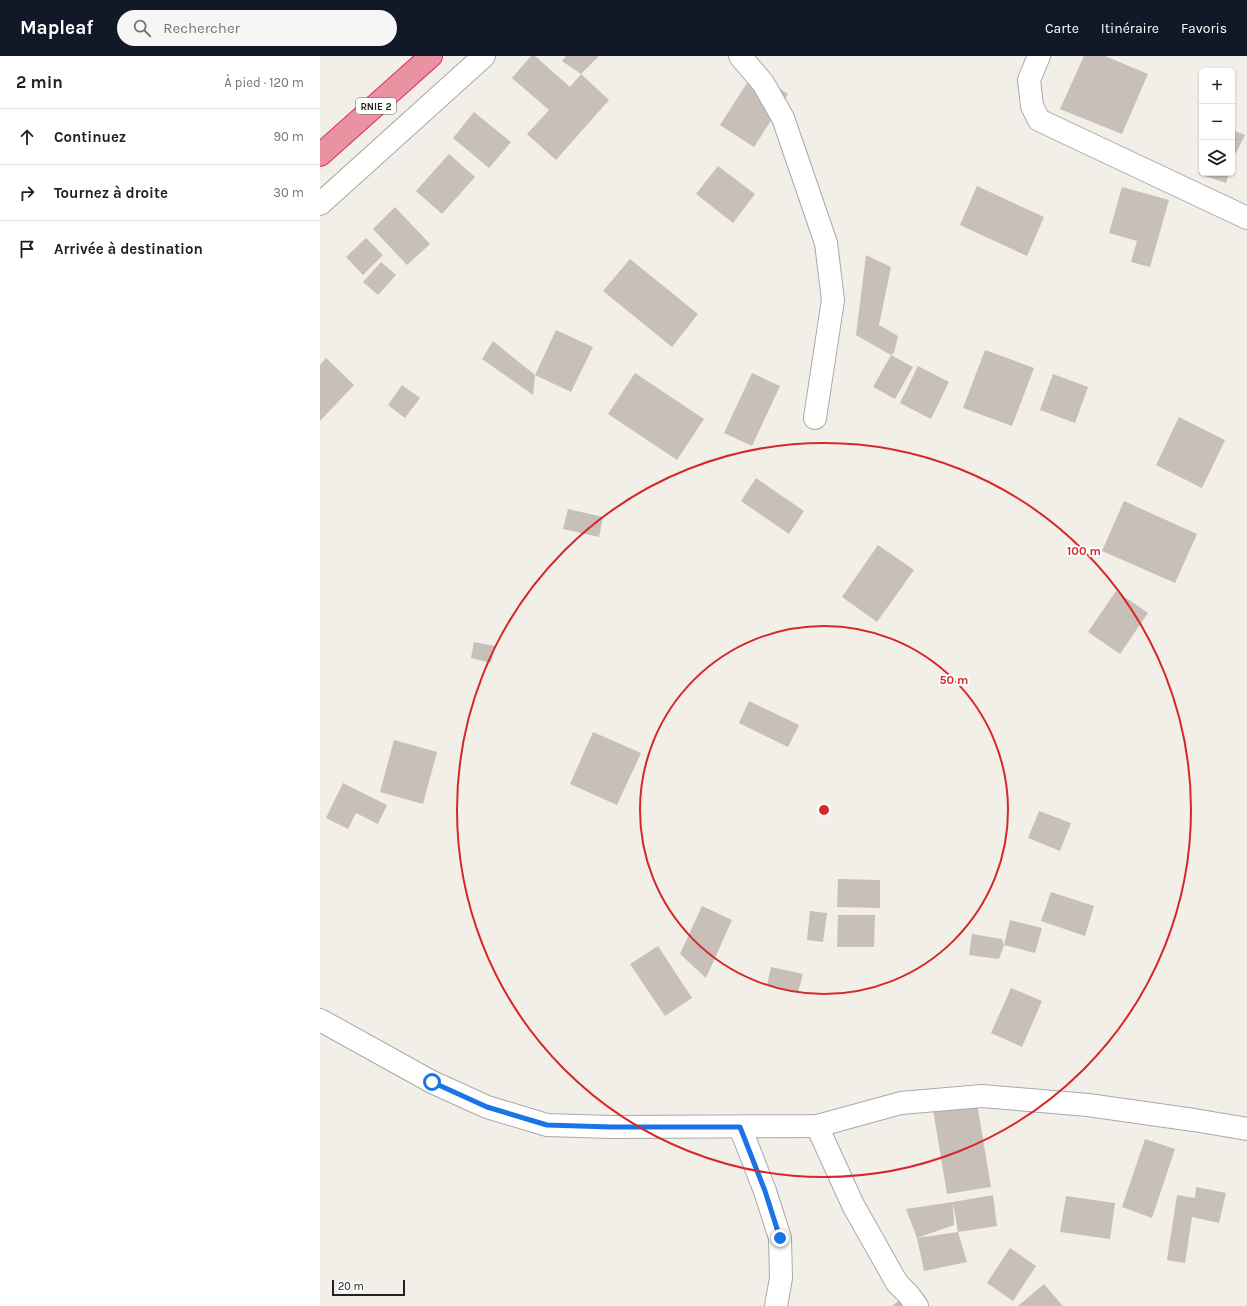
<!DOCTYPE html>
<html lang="fr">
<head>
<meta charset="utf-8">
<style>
	body { margin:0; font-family:Karla,sans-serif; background:#f6f6f6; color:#202124 }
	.controls { position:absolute; right:12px; top:12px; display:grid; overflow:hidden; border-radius:6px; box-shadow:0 1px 3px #0004 }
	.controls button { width:36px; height:36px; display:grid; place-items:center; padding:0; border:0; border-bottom:1px solid #e0e0e0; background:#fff; color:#202124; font:20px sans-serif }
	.scale { position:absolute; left:12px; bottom:10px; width:73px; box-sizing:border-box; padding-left:4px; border:2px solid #222; border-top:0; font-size:11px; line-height:14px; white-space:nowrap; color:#222; -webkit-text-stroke:3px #fff; paint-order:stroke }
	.stop { position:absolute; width:12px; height:12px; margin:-9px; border:3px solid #1a73e8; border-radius:50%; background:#fff }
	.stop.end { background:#1a73e8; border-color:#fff; box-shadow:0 1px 4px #0008 }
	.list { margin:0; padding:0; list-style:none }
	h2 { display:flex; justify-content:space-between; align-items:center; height:52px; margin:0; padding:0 16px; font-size:17px }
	h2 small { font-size:13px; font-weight:400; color:#757577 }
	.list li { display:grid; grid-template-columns:26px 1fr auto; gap:12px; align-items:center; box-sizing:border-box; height:56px; padding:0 16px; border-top:1px solid #e0e0e0 }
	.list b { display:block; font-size:15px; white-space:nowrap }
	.list em { font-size:13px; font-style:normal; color:#757577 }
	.icon { flex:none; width:22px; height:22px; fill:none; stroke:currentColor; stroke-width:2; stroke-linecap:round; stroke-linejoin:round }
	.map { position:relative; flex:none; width:927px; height:1250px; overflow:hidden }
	header { display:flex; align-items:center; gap:24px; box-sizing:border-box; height:56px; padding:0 20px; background:#111827; color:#fff }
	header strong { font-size:19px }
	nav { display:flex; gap:22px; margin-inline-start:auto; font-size:14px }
	.search { width:280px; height:36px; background:#f6f6f6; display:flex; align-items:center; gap:10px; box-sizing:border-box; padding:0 14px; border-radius:22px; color:#757577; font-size:15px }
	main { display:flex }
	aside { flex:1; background:#fff }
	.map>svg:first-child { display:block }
	.building { fill:#c7bfb8 }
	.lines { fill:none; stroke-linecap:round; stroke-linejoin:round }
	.minor-casing { stroke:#a9a9a9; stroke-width:24 }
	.highway-casing { stroke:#dc2a67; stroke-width:24 }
	.minor { stroke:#fff; stroke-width:22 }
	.highway { stroke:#e892a2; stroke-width:22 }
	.route { stroke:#1a73e8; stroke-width:5 }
	.ring { fill:none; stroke:#d62828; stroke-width:2 }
	.labels { text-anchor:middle; stroke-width:4; stroke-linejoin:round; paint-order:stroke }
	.shield { fill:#fff; stroke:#646464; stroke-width:1 }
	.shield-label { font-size:10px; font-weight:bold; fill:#222 }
	.centre { fill:#d62828; stroke:#fff; stroke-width:2 }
	.ring-label { font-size:12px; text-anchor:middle; font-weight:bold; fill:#d62828; stroke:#fff; stroke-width:4; stroke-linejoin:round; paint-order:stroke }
</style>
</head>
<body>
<header>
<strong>Mapleaf</strong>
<div class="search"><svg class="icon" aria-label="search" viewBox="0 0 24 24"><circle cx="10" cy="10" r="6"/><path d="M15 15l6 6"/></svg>Rechercher</div>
<nav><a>Carte</a><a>Itinéraire</a><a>Favoris</a></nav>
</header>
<main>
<aside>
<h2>2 min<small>À pied · 120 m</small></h2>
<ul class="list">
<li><svg class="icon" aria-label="ahead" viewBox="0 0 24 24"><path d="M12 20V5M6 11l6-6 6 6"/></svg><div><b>Continuez</b></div><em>90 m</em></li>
<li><svg class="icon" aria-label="right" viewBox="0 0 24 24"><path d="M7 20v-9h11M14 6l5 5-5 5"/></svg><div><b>Tournez à droite</b></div><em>30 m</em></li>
<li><svg class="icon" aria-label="arrive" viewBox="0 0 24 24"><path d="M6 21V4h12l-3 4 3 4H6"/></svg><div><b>Arrivée à destination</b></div></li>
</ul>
</aside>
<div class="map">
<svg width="927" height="1250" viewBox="0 0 927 1250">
	<rect width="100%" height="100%" fill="#f2efe9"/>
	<g class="building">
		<path d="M 211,0 L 215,0 L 250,31 L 261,18 L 289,44 L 236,104 L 207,78 L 229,54 L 192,22 Z"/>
		<path d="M 246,0 L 279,0 L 261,18 L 242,5 Z"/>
		<path d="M 764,0 L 785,0 L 828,18 L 802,78 L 740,53 Z"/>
		<path d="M 434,16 L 468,38 L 434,91 L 400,69 Z"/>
		<path d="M 154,56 L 191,86 L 169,112 L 133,82 Z"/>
		<path d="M 912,74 L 925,79 L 916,97 L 912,96 Z"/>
		<path d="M 129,98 L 155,121 L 122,158 L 96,135 Z"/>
		<path d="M 398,110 L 435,138 L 413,167 L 376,138 Z"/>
		<path d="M 882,110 L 882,117 L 909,117 L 906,127 L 879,118 Z"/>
		<path d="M 657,130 L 724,161 L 707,200 L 640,169 Z"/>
		<path d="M 802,131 L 849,144 L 830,211 L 811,206 L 817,185 L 789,177 Z"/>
		<path d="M 75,151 L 110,188 L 87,209 L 53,173 Z"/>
		<path d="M 46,182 L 63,199 L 43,219 L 26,201 Z"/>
		<path d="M 546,199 L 571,211 L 559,269 L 578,280 L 574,297 L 571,299 L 536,279 Z"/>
		<path d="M 310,203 L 378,258 L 352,291 L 283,235 Z"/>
		<path d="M 61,206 L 76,219 L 58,239 L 43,226 Z"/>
		<path d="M 236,274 L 273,291 L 251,336 L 215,319 Z"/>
		<path d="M 173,285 L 215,319 L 213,339 L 162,303 Z"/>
		<path d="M 665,294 L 714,312 L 692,370 L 643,352 Z"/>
		<path d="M 571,299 L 593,311 L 575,343 L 553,331 Z"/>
		<path d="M 6,302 L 34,329 L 0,365 L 0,309 Z"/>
		<path d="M 598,310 L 629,326 L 611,363 L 580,347 Z"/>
		<path d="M 315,317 L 384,363 L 357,404 L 288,358 Z"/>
		<path d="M 432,317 L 460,330 L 432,390 L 404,377 Z"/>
		<path d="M 733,318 L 768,331 L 755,367 L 720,354 Z"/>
		<path d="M 82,329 L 100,342 L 85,362 L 68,349 Z"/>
		<path d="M 859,361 L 905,384 L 882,432 L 836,409 Z"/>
		<path d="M 436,422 L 484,455 L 469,478 L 421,445 Z"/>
		<path d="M 804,445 L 877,478 L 855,527 L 782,495 Z"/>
		<path d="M 248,453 L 283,461 L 279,481 L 243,473 Z"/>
		<path d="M 558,489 L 594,514 L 557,566 L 522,541 Z"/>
		<path d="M 796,535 L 828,557 L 800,598 L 768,576 Z"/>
		<path d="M 154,586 L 175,590 L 171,607 L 151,602 Z"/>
		<path d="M 429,645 L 479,669 L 468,691 L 419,667 Z"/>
		<path d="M 273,676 L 321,697 L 297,749 L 250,728 Z"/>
		<path d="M 74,684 L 117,696 L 103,748 L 60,736 Z"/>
		<path d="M 23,727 L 67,749 L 58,768 L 36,757 L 28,773 L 6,762 Z"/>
		<path d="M 719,755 L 751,767 L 740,795 L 708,782 Z"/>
		<path d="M 518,823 L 560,824 L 560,852 L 517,851 Z"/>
		<path d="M 731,836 L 774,850 L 765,880 L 721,865 Z"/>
		<path d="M 382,850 L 412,864 L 386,922 L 360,898 Z"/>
		<path d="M 490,855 L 507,857 L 503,886 L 487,884 Z"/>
		<path d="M 518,859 L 555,859 L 554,891 L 517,891 Z"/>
		<path d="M 690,864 L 722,872 L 715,897 L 684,889 Z"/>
		<path d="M 652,878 L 682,883 L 684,889 L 679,903 L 649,899 Z"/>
		<path d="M 338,890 L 372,942 L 345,960 L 310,908 Z"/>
		<path d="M 451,911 L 483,918 L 478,936 L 447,929 Z"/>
		<path d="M 691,932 L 722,945 L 702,991 L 671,977 Z"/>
		<path d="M 657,1047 L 671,1131 L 627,1138 L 613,1054 Z"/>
		<path d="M 825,1083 L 855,1093 L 832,1162 L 802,1151 Z"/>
		<path d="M 876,1131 L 906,1137 L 899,1167 L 872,1161 L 865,1207 L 847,1204 L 857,1139 L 875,1142 Z"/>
		<path d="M 673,1139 L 677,1170 L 638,1176 L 633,1146 Z"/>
		<path d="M 746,1140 L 795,1147 L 790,1183 L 740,1176 Z"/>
		<path d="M 633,1146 L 634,1169 L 597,1182 L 586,1153 Z"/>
		<path d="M 638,1176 L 647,1206 L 604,1215 L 597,1182 Z"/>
		<path d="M 690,1192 L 716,1210 L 693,1245 L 667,1227 Z"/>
		<path d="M 724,1228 L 743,1250 L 698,1250 Z"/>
		<path d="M 588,1238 L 597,1250 L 572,1250 Z"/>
	</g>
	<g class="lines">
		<defs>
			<g id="minor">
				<path d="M 420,0 L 443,27 L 463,62 L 506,187 L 513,244 L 495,362"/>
				<path d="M 719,0 L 709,24 L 712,50 L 719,64 L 927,162"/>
				<path d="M 0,148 L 164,0"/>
				<path d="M 0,964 L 112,1026 L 167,1051 L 227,1069 L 291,1071 L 497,1070 L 581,1047 L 662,1040 L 768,1049 L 874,1064 L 927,1073"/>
				<path d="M 497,1070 L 533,1149 L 577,1227 L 588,1238 L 597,1250"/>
				<path d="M 420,1071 L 445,1135 L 460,1182 L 461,1222 L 456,1250"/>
			</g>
			<path id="highway" d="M 0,99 L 111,0"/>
		</defs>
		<use href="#minor" class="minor-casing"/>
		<use href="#highway" class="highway-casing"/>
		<use href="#minor" class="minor"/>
		<use href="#highway" class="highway"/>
	</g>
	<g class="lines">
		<path class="route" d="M 112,1026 L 167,1051 L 227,1069 L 291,1071 L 420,1071 L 445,1135 L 460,1182"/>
	</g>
	<g class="ring">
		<circle cx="504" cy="754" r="184"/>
		<circle cx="504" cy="754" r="367"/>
	</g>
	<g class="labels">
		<rect class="shield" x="36" y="42" width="40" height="16" rx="3"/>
		<g class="shield-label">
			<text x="56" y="54">RNIE 2</text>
		</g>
	</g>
	<circle cx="504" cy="754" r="6" class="centre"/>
	<g class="ring-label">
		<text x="764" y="499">100 m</text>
		<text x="634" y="628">50 m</text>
	</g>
</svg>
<div class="controls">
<button>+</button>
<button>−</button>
<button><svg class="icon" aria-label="layers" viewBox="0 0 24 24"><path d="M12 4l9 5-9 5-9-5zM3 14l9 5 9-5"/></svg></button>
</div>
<div class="scale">20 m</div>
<div class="stop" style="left:112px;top:1026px"></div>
<div class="stop end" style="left:460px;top:1182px"></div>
</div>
</main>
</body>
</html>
